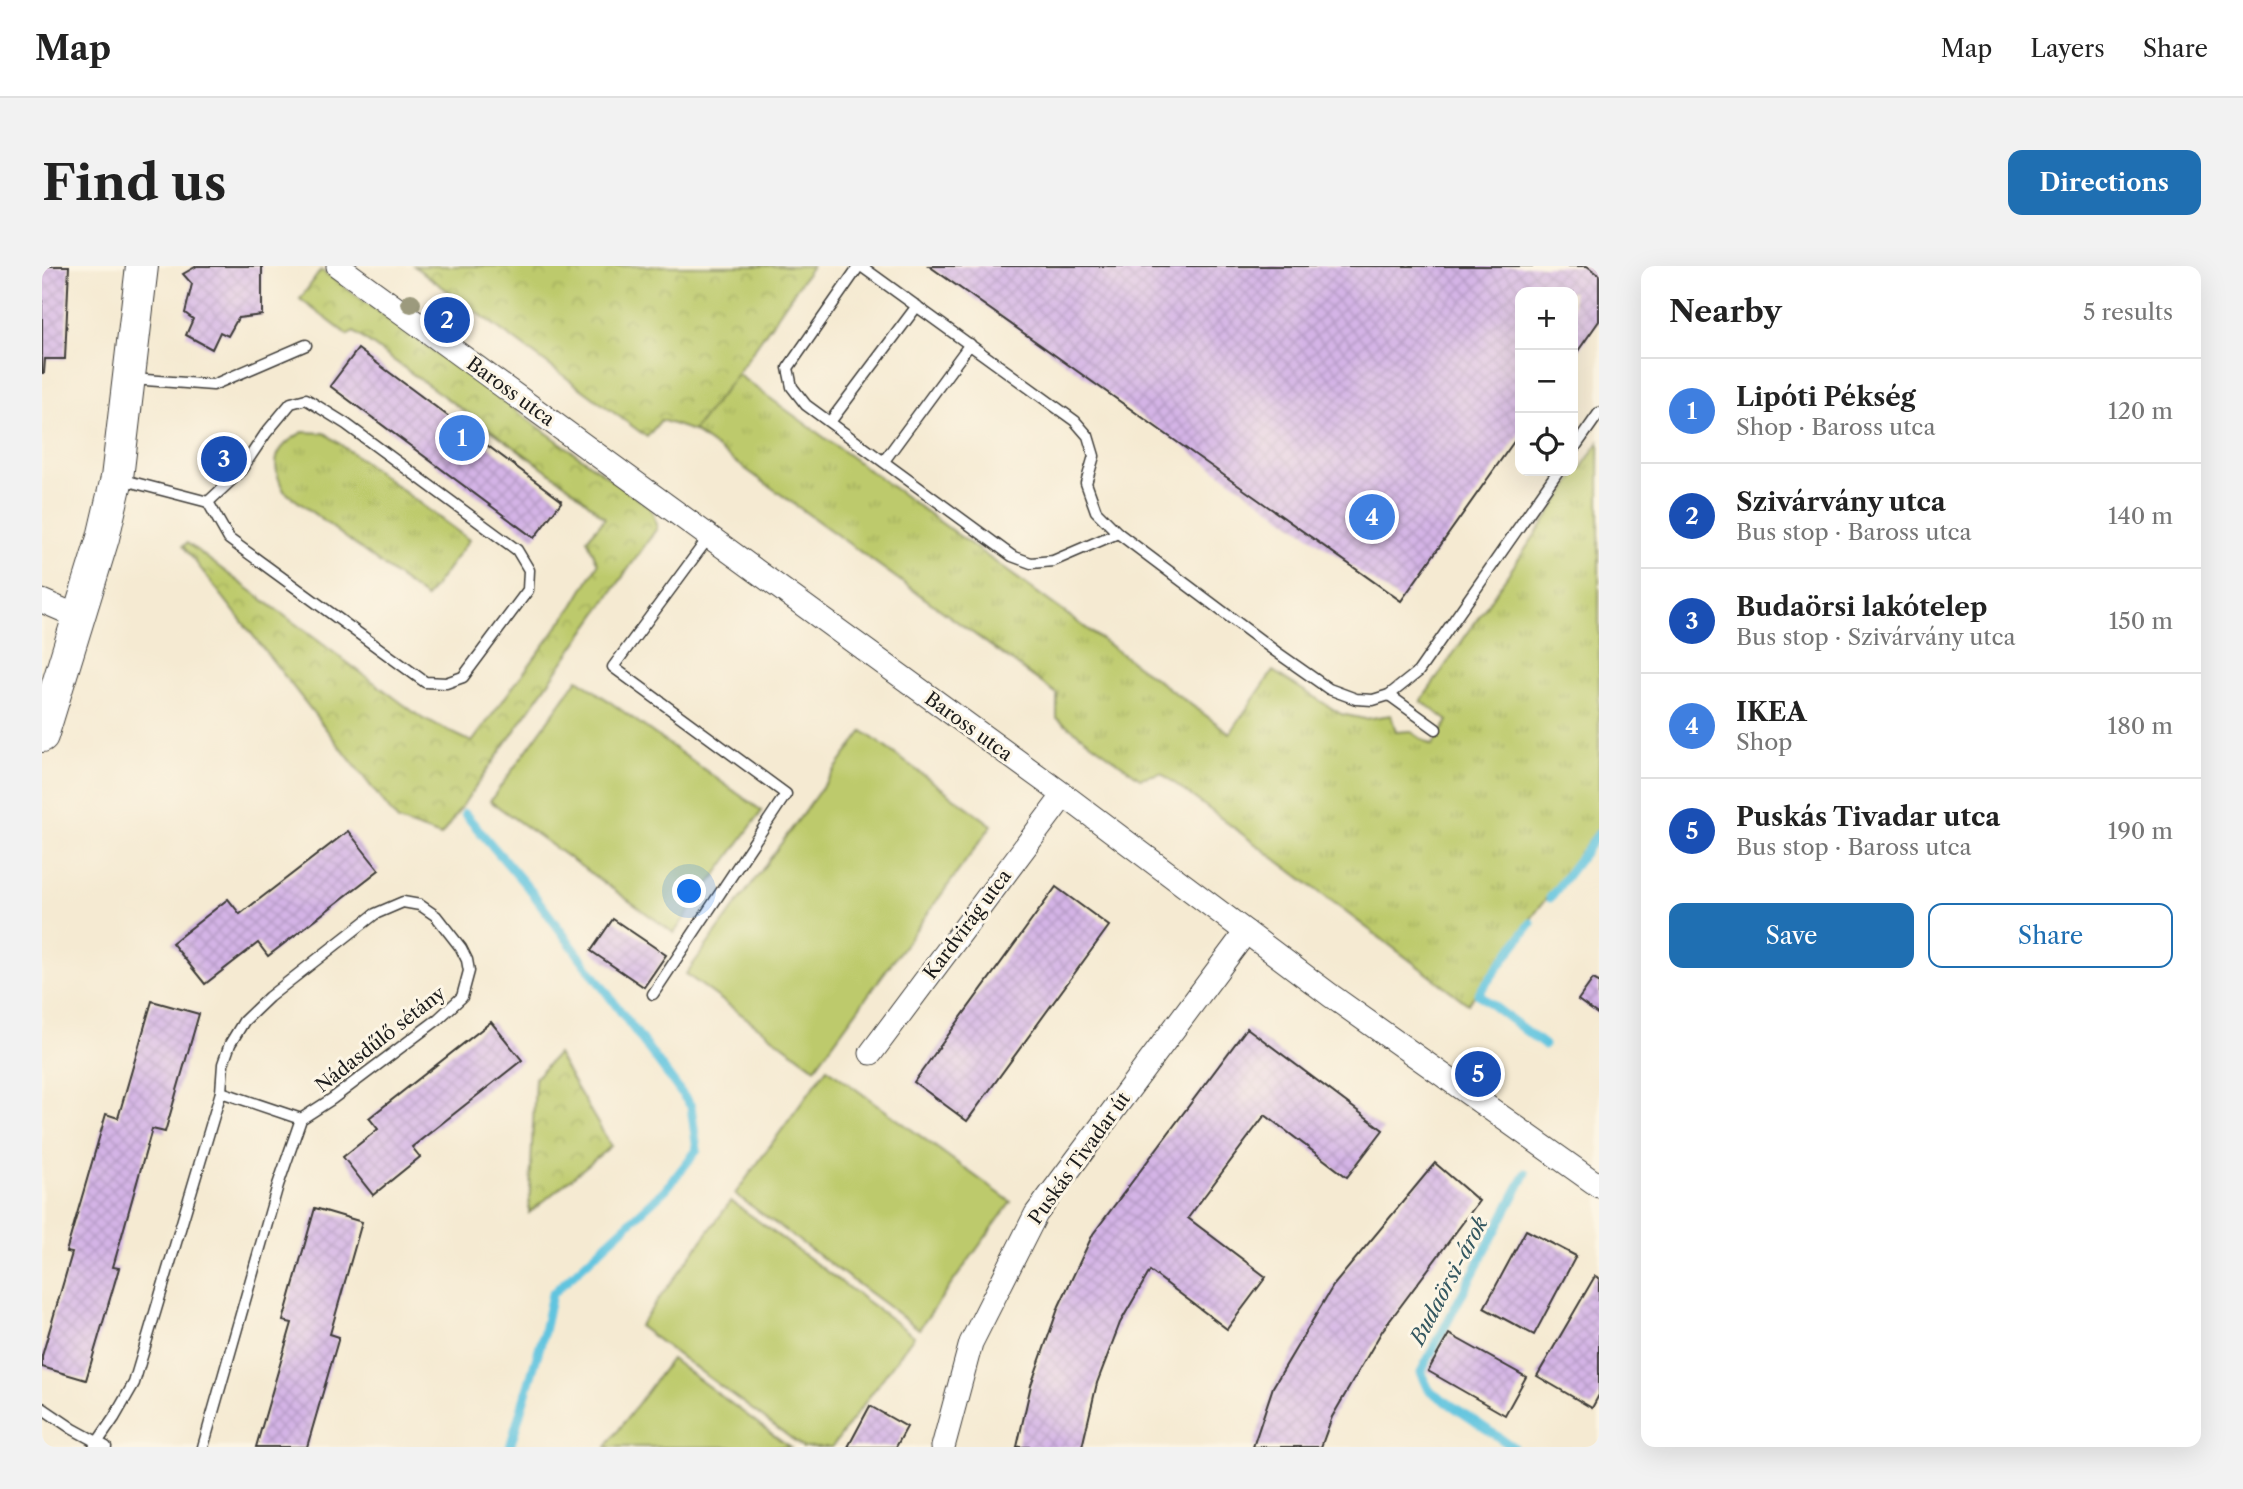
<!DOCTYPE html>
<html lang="en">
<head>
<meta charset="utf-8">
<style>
	body { margin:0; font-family:"Libre Caslon Text",serif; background:#f2f2f2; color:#222 }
	.controls { position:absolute; right:21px; top:21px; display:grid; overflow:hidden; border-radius:14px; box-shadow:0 7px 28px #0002 }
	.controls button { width:63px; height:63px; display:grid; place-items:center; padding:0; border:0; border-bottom:2px solid #e0e0e0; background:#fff; color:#222; font:35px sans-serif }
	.you { position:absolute; left:648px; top:626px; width:24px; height:24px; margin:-18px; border:5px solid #fff; border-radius:50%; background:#1a73e8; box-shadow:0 0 0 10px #1a73e833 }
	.badge { display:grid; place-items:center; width:46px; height:46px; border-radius:50%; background:#1f6fb2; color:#fff; font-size:23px; font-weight:700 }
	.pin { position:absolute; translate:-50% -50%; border:4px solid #fff; box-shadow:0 2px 7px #0006 }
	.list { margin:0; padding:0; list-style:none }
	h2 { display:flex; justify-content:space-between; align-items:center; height:91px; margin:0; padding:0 28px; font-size:30px }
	h2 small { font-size:23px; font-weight:400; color:#767676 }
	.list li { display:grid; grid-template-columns:46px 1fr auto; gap:21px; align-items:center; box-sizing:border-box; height:105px; padding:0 28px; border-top:2px solid #e0e0e0 }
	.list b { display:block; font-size:26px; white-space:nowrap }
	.list p { margin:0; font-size:23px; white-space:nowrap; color:#767676 }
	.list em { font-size:23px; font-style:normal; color:#767676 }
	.actions { display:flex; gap:14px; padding:21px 28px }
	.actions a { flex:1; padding:16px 0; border:2px solid #1f6fb2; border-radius:14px; text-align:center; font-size:24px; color:#1f6fb2 }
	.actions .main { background:#1f6fb2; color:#fff }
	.icon { flex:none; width:38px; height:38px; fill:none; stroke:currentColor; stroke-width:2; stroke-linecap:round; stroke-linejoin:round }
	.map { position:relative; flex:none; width:1557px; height:1181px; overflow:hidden; border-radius:14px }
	header { display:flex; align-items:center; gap:42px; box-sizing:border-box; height:98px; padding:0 35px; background:#fff; border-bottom:2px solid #e0e0e0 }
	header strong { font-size:33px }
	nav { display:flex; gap:38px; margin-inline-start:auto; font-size:24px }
	.intro { display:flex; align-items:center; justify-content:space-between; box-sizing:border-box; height:168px; padding:0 42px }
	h1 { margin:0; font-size:49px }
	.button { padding:18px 32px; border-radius:14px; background:#1f6fb2; color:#fff; font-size:24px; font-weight:700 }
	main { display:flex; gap:42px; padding:0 42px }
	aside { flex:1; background:#fff; border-radius:14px; box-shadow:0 7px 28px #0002 }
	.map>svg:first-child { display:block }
	.grass { fill:url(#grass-tufts); stroke:#6c7344; stroke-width:2 }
	.park { fill:url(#park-crowns); stroke:#6c7344; stroke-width:2 }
	.garden { fill:#bdca6c; stroke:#6c7344; stroke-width:2 }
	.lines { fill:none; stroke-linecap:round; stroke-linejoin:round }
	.stream { stroke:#61c4df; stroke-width:9 }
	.building { fill:url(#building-cross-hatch) }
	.lane-casing { stroke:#3d3b37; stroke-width:13 }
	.street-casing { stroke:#3d3b37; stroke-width:25 }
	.secondary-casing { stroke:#3d3b37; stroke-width:34 }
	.lane { stroke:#fff; stroke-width:10 }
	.street { stroke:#fff; stroke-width:23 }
	.secondary { stroke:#fff; stroke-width:32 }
	.tree { fill:#9c9a7d }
	.labels { text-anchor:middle; stroke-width:6; stroke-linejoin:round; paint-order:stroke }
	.street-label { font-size:19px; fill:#1c1c1c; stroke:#fcf5e5 }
	.water-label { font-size:21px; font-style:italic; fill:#345760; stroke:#fcf5e5 }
</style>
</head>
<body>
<header>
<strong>Map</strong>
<nav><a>Map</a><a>Layers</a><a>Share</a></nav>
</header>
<div class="intro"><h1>Find us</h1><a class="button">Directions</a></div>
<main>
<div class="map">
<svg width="1557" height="1181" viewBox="0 0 1557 1181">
	<defs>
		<pattern id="grass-tufts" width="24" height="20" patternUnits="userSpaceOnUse" patternTransform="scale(1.75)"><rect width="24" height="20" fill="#bdca6c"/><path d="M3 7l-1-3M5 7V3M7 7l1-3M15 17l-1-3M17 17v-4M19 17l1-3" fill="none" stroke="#a2ad5d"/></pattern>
		<pattern id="park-crowns" width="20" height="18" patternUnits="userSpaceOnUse" patternTransform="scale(1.75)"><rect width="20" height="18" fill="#bdca6c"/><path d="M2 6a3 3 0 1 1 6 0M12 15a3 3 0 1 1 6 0" fill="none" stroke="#a2ad5d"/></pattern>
		<pattern id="building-cross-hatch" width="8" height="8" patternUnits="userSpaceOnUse" patternTransform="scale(1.75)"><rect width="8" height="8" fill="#d4b4e6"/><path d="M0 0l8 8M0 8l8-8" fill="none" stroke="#b59ac5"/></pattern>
	</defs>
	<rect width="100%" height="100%" fill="#fcf5e5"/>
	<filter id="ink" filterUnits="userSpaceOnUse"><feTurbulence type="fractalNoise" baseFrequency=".0143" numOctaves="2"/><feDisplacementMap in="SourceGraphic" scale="14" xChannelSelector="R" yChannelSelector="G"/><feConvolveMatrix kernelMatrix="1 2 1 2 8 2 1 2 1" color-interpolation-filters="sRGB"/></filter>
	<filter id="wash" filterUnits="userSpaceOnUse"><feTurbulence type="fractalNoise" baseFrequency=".00686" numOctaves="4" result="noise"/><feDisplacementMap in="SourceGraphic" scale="28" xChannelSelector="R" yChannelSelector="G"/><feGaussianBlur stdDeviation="1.57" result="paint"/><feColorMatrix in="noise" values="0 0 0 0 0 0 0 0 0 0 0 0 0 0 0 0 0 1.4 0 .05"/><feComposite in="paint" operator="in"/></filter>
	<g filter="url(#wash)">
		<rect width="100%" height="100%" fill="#f5ead2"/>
		<g class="grass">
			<path d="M 695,108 L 1188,467 L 1231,405 L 1299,448 L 1323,453 L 1349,449 L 1354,466 L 1368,465 L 1390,480 L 1406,455 L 1379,435 L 1557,176 L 1557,561 L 1426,738 L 1119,507 L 1098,512 L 1015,452 L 1015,428 L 651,165 Z"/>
			<path d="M 261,166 L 283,167 L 427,274 L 384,332 L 242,225 C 227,196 233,181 261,166 Z"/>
		</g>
		<g class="park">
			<path d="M 372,0 L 770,0 L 695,108 L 651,165 L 619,154 L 605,171 Z"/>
			<path d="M 279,4 L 606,240 L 611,247 L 615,262 L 399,570 L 356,555 L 141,280 L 145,277 L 381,453 L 430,476 L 531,340 L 556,298 L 545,273 L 563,252 L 528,221 L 312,66 L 306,69 L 258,33 Z"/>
			<path d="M 515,788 L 569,880 L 487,947 L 493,812 Z"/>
		</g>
		<g class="garden">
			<path d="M 536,413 L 720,545 L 632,667 L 448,535 Z"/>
			<path d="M 821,465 L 950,559 L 773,802 L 644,708 Z"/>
			<path d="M 785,802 L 969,936 L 877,1063 L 693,928 Z"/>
			<path d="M 689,935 L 872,1070 L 790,1181 L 761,1181 L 597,1060 Z"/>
			<path d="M 629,1093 L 748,1181 L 564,1181 Z"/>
		</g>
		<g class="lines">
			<g class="stream">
				<path d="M 423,548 L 489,625 L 649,840 L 655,884 L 624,923 L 510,1028 L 501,1070 L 468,1181"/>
				<path d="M 1508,632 L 1557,567"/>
				<path d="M 1489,657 L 1436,728 L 1502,779"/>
				<path d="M 1471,1181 L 1387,1124 L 1379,1106 L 1484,907"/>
			</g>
		</g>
		<g id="blocks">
			<g class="building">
				<path d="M 0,0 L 27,0 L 23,93 L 3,93 L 2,107 L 0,107 Z"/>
				<path d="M 155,0 L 220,0 L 220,49 L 196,52 L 186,70 L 178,66 L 170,83 L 144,69 L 151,53 L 143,47 L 150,18 L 141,8 Z"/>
				<path d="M 887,0 L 1545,0 L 1557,9 L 1557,55 L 1531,92 L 1531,26 L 1478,26 L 1478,167 L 1359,335 Z"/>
				<path d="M 316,83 L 520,235 L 492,272 L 288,120 Z"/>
				<path d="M 306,565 L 337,604 L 226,690 L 216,677 L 163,718 L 130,677 L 186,633 L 198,648 Z"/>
				<path d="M 1014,621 L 1067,660 L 925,855 L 872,816 Z"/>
				<path d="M 571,653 L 624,689 L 602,721 L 549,685 Z"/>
				<path d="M 1551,713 L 1557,716 L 1557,749 L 1536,734 Z"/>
				<path d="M 110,735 L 157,748 L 123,866 L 110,863 L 71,1001 L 77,1002 L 44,1114 L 0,1101 L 0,1090 L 30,987 L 24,986 L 64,848 L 76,852 Z"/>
				<path d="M 449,756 L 480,794 L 370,881 L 378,891 L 331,929 L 301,891 L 336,863 L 327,852 Z"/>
				<path d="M 1205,762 L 1341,864 L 1305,911 L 1223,849 L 1146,952 L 1224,1011 L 1185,1063 L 1108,1005 L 1078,1057 L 1055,1117 L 1040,1181 L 975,1181 L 989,1119 L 1017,1040 L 1051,968 Z"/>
				<path d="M 1393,897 L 1437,935 L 1340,1065 L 1290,1151 L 1279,1181 L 1211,1181 L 1231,1121 L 1291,1020 Z"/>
				<path d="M 273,942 L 320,956 L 288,1068 L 297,1071 L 265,1181 L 214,1181 L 250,1057 L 241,1055 Z"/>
				<path d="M 1484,964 L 1534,990 L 1492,1069 L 1442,1042 Z"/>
				<path d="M 1553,1010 L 1557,1012 L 1557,1129 L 1550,1142 L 1495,1110 Z"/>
				<path d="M 1407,1068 L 1484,1111 L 1463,1149 L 1386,1105 Z"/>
				<path d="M 828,1140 L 865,1161 L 854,1181 L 806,1181 Z"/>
			</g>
		</g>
	</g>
	<g filter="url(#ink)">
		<use href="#blocks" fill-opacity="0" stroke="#3d3b37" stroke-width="2"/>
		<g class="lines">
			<defs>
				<g id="lane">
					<path d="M 817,0 L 746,102 L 750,121 L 764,139 L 970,290 L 989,297 L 1011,295 L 1076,267"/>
					<path d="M 819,0 L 1033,155 L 1046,170 L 1052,190 L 1044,217 L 1054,245 L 1076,267 L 1233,385 L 1287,423 L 1314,433 L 1331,434 L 1347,429 L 1376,406 L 1516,205"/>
					<path d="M 90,113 L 171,119 L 264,79"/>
					<path d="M 788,156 L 875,40"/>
					<path d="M 1531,184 L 1557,147"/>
					<path d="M 842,195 L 928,78"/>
					<path d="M 78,213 L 166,236 L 187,273 L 383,416 L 404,417 L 421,411 L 486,324 L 487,304 L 475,284 L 304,158 L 264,133 L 249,137 L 224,167 L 197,207 L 166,236"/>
					<path d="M 1347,429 L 1394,463"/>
					<path d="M 611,728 L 744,528 L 571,401 L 667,271"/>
					<path d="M 179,826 L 259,853"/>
					<path d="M 0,1142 L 31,1163 L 64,1181"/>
					<path d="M 52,1181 L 72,1152 L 92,1117 L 179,826 L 181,798 L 188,778 L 202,755 L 227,731 L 333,648 L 361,636 L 378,639 L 394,650 L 419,682 L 425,694 L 427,705 L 420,731 L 395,754 L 290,833 L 259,853 L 236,919 L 161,1181"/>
				</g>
				<g id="street">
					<path d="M 296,0 L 1022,529 L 1288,729 L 1557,920"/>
					<path d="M 0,335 L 37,351"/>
					<path d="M 829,787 L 1022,529"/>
					<path d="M 901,1181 L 929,1077 L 994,948 L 1204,666"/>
				</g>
				<path id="secondary" d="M 0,470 L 61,272 L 75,212 L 100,0"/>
			</defs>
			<use href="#lane" class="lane-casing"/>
			<use href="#street" class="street-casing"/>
			<use href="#secondary" class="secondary-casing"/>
			<use href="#lane" class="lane"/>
			<use href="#street" class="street"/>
			<use href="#secondary" class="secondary"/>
		</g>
		<circle class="tree" cx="369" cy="37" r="10"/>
	</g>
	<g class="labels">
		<g class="street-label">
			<text transform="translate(469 125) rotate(36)" y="7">Baross utca</text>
			<text transform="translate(927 460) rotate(36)" y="7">Baross utca</text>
			<text transform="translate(925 658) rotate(-53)" y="7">Kardvirág utca</text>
			<text transform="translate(338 773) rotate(-38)" y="7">Nádasdűlő sétány</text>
			<text transform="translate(1037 892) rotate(-54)" y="7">Puskás Tivadar út</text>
		</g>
		<g class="water-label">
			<text transform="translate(1407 1015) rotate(-62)" y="7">Budaörsi-árok</text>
		</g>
	</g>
</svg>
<div class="controls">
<button>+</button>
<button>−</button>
<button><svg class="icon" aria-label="locate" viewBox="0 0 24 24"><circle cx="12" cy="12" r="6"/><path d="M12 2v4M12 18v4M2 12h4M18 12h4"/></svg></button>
</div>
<div class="you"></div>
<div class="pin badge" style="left:420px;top:172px;background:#3f7fe0">1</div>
<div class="pin badge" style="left:405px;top:54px;background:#1a4fb4">2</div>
<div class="pin badge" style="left:182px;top:193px;background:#1a4fb4">3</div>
<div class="pin badge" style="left:1330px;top:251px;background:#3f7fe0">4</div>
<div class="pin badge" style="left:1436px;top:808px;background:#1a4fb4">5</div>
</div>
<aside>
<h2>Nearby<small>5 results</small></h2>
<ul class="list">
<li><span class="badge" style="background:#3f7fe0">1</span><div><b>Lipóti Pékség</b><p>Shop · Baross utca</p></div><em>120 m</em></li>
<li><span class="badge" style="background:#1a4fb4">2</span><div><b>Szivárvány utca</b><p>Bus stop · Baross utca</p></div><em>140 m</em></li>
<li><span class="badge" style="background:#1a4fb4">3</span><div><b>Budaörsi lakótelep</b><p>Bus stop · Szivárvány utca</p></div><em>150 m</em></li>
<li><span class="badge" style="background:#3f7fe0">4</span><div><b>IKEA</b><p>Shop</p></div><em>180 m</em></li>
<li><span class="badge" style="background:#1a4fb4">5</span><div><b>Puskás Tivadar utca</b><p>Bus stop · Baross utca</p></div><em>190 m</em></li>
</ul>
<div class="actions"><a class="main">Save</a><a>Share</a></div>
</aside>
</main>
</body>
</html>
